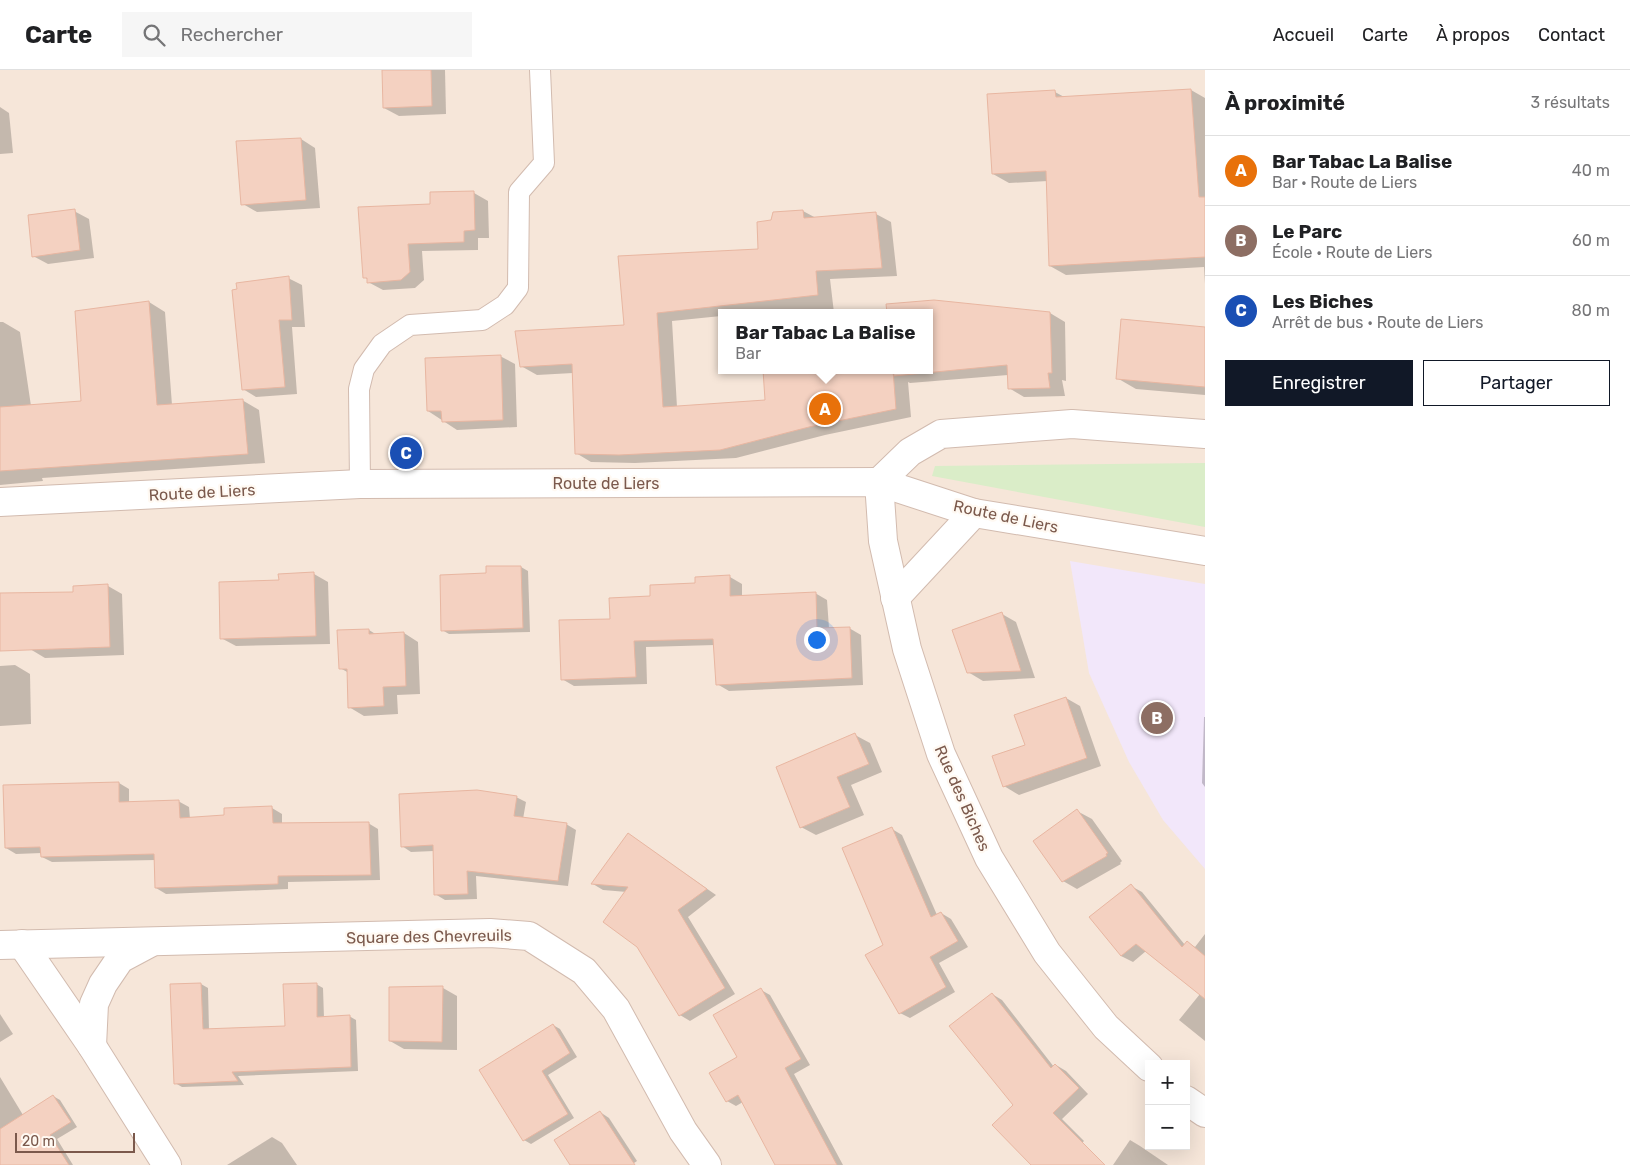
<!DOCTYPE html>
<html lang="fr">
<head>
<meta charset="utf-8">
<style>
	body { margin:0; font-family:Rubik,sans-serif; background:#f6f6f6; color:#202124 }
	.controls { position:absolute; right:15px; bottom:15px; display:grid; overflow:hidden; border-radius:0px; box-shadow:0 5px 20px #0002 }
	.controls button { width:45px; height:45px; display:grid; place-items:center; padding:0; border:0; border-bottom:1px solid #e0e0e0; background:#fff; color:#202124; font:25px sans-serif }
	.scale { position:absolute; left:15px; bottom:12px; width:120px; box-sizing:border-box; padding-left:5px; border:2px solid #7b594c; border-top:0; font-size:14px; line-height:18px; white-space:nowrap; color:#7b594c; -webkit-text-stroke:4px #fff9f2; paint-order:stroke }
	.you { position:absolute; left:816px; top:569px; width:18px; height:18px; margin:-12px; border:4px solid #fff; border-radius:50%; background:#1a73e8; box-shadow:0 0 0 8px #1a73e833 }
	.badge { display:grid; place-items:center; width:32px; height:32px; border-radius:50%; background:#111827; color:#fff; font-size:16px; font-weight:700 }
	.pin { position:absolute; translate:-50% -50%; border:2px solid #fff; box-shadow:0 1px 5px #0006 }
	.popup { position:absolute; left:718px; top:239px; width:215px; height:65px; box-sizing:border-box; display:grid; place-content:center; border-radius:0px; background:#fff; filter:drop-shadow(0 1px 4px #0005); font-size:16px; white-space:nowrap; color:#757577 }
	.popup b { font-size:19px; color:#202124 }
	.popup::after { content:''; position:absolute; left:50%; top:100%; margin-left:-10px; border:10px solid transparent; border-top-color:#fff }
	.list { margin:0; padding:0; list-style:none }
	h2 { display:flex; justify-content:space-between; align-items:center; height:65px; margin:0; padding:0 20px; font-size:21px }
	h2 small { font-size:16px; font-weight:400; color:#757577 }
	.list li { display:grid; grid-template-columns:32px 1fr auto; gap:15px; align-items:center; box-sizing:border-box; height:70px; padding:0 20px; border-top:1px solid #e0e0e0 }
	.list b { display:block; font-size:19px; white-space:nowrap }
	.list p { margin:0; font-size:16px; white-space:nowrap; color:#757577 }
	.list em { font-size:16px; font-style:normal; color:#757577 }
	.actions { display:flex; gap:10px; padding:15px 20px }
	.actions a { flex:1; padding:11px 0; border:1px solid #111827; border-radius:0px; text-align:center; font-size:18px; color:#111827 }
	.actions .main { background:#111827; color:#fff }
	.icon { flex:none; width:28px; height:28px; fill:none; stroke:currentColor; stroke-width:2; stroke-linecap:round; stroke-linejoin:round }
	.map { position:relative; flex:none; width:1205px; height:1095px; overflow:hidden }
	header { display:flex; align-items:center; gap:30px; box-sizing:border-box; height:70px; padding:0 25px; background:#fff; border-bottom:1px solid #e0e0e0 }
	header strong { font-size:24px }
	nav { display:flex; gap:28px; margin-inline-start:auto; font-size:18px }
	.search { width:350px; height:45px; background:#f6f6f6; display:flex; align-items:center; gap:12px; box-sizing:border-box; padding:0 18px; border-radius:0px; color:#757577; font-size:19px }
	main { display:flex }
	aside { flex:1; background:#fff }
	.map>svg:first-child { display:block }
	.residential { fill:#f6e6d9; fill-rule:evenodd }
	.education { fill:#f2e7fa }
	.green { fill:#daedc8 }
	.shadow { fill:#0003 }
	.building { fill:#f4d1c1; stroke:#e8b6a1 }
	.lines { fill:none; stroke-linecap:round; stroke-linejoin:round }
	.lane-casing { stroke:#d2bbaf; stroke-width:22 }
	.street-casing { stroke:#d2bbaf; stroke-width:30 }
	.lane { stroke:#fff; stroke-width:20 }
	.street { stroke:#fff; stroke-width:28 }
	.labels { text-anchor:middle; stroke-width:4.5; stroke-linejoin:round; paint-order:stroke }
	.street-label { font-size:16px; fill:#7b594c; stroke:#fff9f2 }
</style>
</head>
<body>
<header>
<strong>Carte</strong>
<div class="search"><svg class="icon" aria-label="search" viewBox="0 0 24 24"><circle cx="10" cy="10" r="6"/><path d="M15 15l6 6"/></svg>Rechercher</div>
<nav><a>Accueil</a><a>Carte</a><a>À propos</a><a>Contact</a></nav>
</header>
<main>
<div class="map">
<svg width="1205" height="1095" viewBox="0 0 1205 1095">
	<rect width="100%" height="100%" fill="#fdf5eb"/>
	<path class="residential" d="M 0,0 L 1205,0 L 1205,1095 L 0,1095 ZM 721,243 L 929,243 L 929,300 L 721,300 ZM 1149,994 L 1186,994 L 1186,1076 L 1149,1076 Z"/>
	<path class="education" d="M 1070,491 L 1205,514 L 1205,799 L 1163,750 L 1129,692 L 1089,603 Z"/>
	<path class="green" d="M 1205,393 L 1205,457 L 932,406 L 935,396 Z"/>
	<g class="shadow">
		<path d="M 383,0 L 445,0 L 446,44 L 399,46 L 384,38 Z"/>
		<path d="M 1191,20 L 1205,28 L 1205,214 L 1204,197 L 1066,205 L 1050,196 L 1048,111 L 1009,113 L 993,104 L 1055,22 L 1066,28 Z"/>
		<path d="M 0,37 L 9,43 L 13,83 L 0,84 Z"/>
		<path d="M 301,69 L 315,78 L 320,138 L 257,142 L 243,134 Z"/>
		<path d="M 474,123 L 488,131 L 489,168 L 478,168 L 478,180 L 422,181 L 424,210 L 415,218 L 383,220 L 368,212 L 368,210 L 365,207 L 431,136 Z"/>
		<path d="M 74,141 L 89,149 L 94,188 L 48,194 L 33,186 Z"/>
		<path d="M 803,141 L 816,148 L 876,144 L 891,152 L 897,206 L 830,209 L 834,243 L 785,243 L 785,239 L 753,243 L 721,243 L 721,246 L 672,251 L 677,337 L 767,331 L 765,300 L 929,300 L 929,243 L 1050,243 L 1065,252 L 1066,311 L 1062,310 L 1065,326 L 1024,327 L 1009,318 L 1008,305 L 910,313 L 908,312 L 911,347 L 825,365 L 736,388 L 635,393 L 591,392 L 576,383 L 573,303 L 537,305 L 521,296 L 626,257 L 760,180 L 772,152 Z"/>
		<path d="M 288,208 L 302,215 L 305,257 L 292,257 L 297,324 L 256,327 L 243,319 Z"/>
		<path d="M 149,232 L 165,242 L 172,335 L 242,330 L 259,340 L 265,393 L 42,408 L 43,411 L 0,415 L 0,252 L 3,252 L 20,262 L 31,336 L 83,332 Z"/>
		<path d="M 1205,262 L 1205,325 L 1136,319 L 1117,308 Z"/>
		<path d="M 500,286 L 515,294 L 517,357 L 457,360 L 428,341 Z"/>
		<path d="M 521,497 L 528,501 L 530,562 L 449,564 L 442,560 L 487,504 Z"/>
		<path d="M 314,504 L 328,512 L 330,574 L 236,576 L 221,568 L 280,511 Z"/>
		<path d="M 730,507 L 742,514 L 742,526 L 815,523 L 827,530 L 829,558 L 849,558 L 861,565 L 863,615 L 729,621 L 717,614 L 715,575 L 646,577 L 647,614 L 574,616 L 562,609 L 611,550 L 651,527 Z"/>
		<path d="M 108,516 L 122,524 L 124,585 L 45,588 L 30,579 L 75,523 Z"/>
		<path d="M 1002,544 L 1016,552 L 1035,608 L 983,611 L 968,602 Z"/>
		<path d="M 369,560 L 377,565 L 404,563 L 418,572 L 420,624 L 397,625 L 398,644 L 364,646 L 349,637 L 349,603 L 340,598 L 339,561 Z"/>
		<path d="M 15,595 L 30,604 L 31,654 L 0,656 L 0,596 Z"/>
		<path d="M 1066,628 L 1080,636 L 1101,696 L 1019,725 L 1004,716 L 1026,676 Z"/>
		<path d="M 1204,647 L 1205,647 L 1205,717 L 1202,713 Z"/>
		<path d="M 855,665 L 870,673 L 882,702 L 851,715 L 864,745 L 816,765 L 801,757 Z"/>
		<path d="M 119,713 L 129,719 L 129,733 L 178,731 L 189,737 L 190,749 L 226,747 L 272,738 L 282,744 L 282,754 L 368,753 L 378,759 L 380,810 L 288,812 L 288,819 L 166,824 L 156,818 L 156,790 L 52,792 L 42,787 L 42,783 L 16,784 L 6,778 Z"/>
		<path d="M 516,727 L 526,732 L 523,749 L 566,754 L 576,760 L 568,816 L 476,806 L 477,829 L 445,830 L 435,824 L 434,781 L 411,782 L 402,776 Z"/>
		<path d="M 1077,741 L 1092,749 L 1122,791 L 1120,793 L 1121,794 L 1077,819 L 1063,811 Z"/>
		<path d="M 892,759 L 902,765 L 937,845 L 941,843 L 951,849 L 968,877 L 939,893 L 955,922 L 910,948 L 900,943 L 884,876 Z"/>
		<path d="M 628,764 L 716,825 L 688,847 L 735,924 L 690,951 L 680,945 L 638,876 L 627,822 L 603,820 L 593,814 Z"/>
		<path d="M 1131,816 L 1142,822 L 1185,875 L 1187,872 L 1195,877 L 1205,864 L 1205,971 L 1179,950 L 1200,924 L 1146,881 L 1133,892 L 1121,886 Z"/>
		<path d="M 201,914 L 208,918 L 209,960 L 286,957 L 316,914 L 323,918 L 324,948 L 349,946 L 356,950 L 358,1001 L 238,1006 L 244,1015 L 182,1017 L 175,1013 Z"/>
		<path d="M 443,918 L 457,926 L 457,980 L 404,979 L 390,971 Z"/>
		<path d="M 761,920 L 770,925 L 810,995 L 794,1004 L 843,1095 L 777,1095 L 743,1032 L 736,1036 L 727,1031 Z"/>
		<path d="M 992,924 L 1002,930 L 1054,997 L 1056,995 L 1066,1001 L 1088,1024 L 1062,1049 L 1084,1071 L 1060,1095 L 1033,1095 Z"/>
		<path d="M 0,944 L 13,964 L 0,972 Z"/>
		<path d="M 553,955 L 560,959 L 577,987 L 548,1005 L 574,1048 L 531,1074 L 524,1070 Z"/>
		<path d="M 0,1007 L 23,1045 L 53,1026 L 60,1030 L 77,1057 L 57,1069 L 73,1095 L 7,1095 L 0,1084 Z"/>
		<path d="M 600,1042 L 609,1048 L 637,1091 L 631,1095 L 572,1095 Z"/>
		<path d="M 272,1067 L 282,1073 L 297,1095 L 227,1095 Z"/>
		<path d="M 1130,1070 L 1140,1076 L 1168,1095 L 1113,1095 Z"/>
	</g>
	<g class="building">
		<path d="M 382,0 L 431,0 L 432,36 L 383,38 Z"/>
		<path d="M 1191,19 L 1199,127 L 1205,127 L 1205,187 L 1049,196 L 1046,101 L 992,104 L 987,24 L 1055,20 L 1056,27 Z"/>
		<path d="M 301,68 L 306,130 L 241,135 L 236,71 Z"/>
		<path d="M 474,121 L 475,160 L 464,161 L 464,172 L 408,174 L 410,202 L 401,210 L 367,213 L 367,208 L 363,208 L 358,137 L 430,134 L 430,122 Z"/>
		<path d="M 75,139 L 80,180 L 32,187 L 28,145 Z"/>
		<path d="M 803,140 L 804,148 L 876,142 L 882,198 L 816,201 L 818,225 L 657,243 L 663,337 L 765,330 L 763,300 L 893,300 L 896,339 L 809,357 L 720,380 L 619,385 L 575,384 L 572,294 L 520,297 L 515,261 L 624,255 L 618,186 L 758,179 L 757,152 L 771,150 L 773,142 Z"/>
		<path d="M 289,206 L 292,250 L 279,250 L 285,317 L 242,320 L 232,220 L 237,219 L 236,213 Z"/>
		<path d="M 934,230 L 1050,242 L 1052,303 L 1048,303 L 1050,318 L 1008,319 L 1007,295 L 894,306 L 893,300 L 929,300 L 929,243 L 887,243 L 886,234 Z"/>
		<path d="M 149,231 L 157,335 L 243,329 L 248,384 L 0,401 L 0,337 L 81,331 L 75,241 Z"/>
		<path d="M 1121,249 L 1205,257 L 1205,317 L 1116,309 Z"/>
		<path d="M 501,285 L 503,350 L 442,352 L 441,341 L 427,341 L 425,288 Z"/>
		<path d="M 486,496 L 521,496 L 523,558 L 441,561 L 440,505 L 486,503 Z"/>
		<path d="M 314,502 L 316,566 L 220,569 L 219,512 L 279,510 L 278,504 Z"/>
		<path d="M 730,505 L 730,526 L 816,522 L 817,558 L 850,557 L 852,608 L 716,615 L 713,569 L 634,571 L 636,607 L 561,610 L 559,550 L 610,549 L 609,528 L 650,526 L 650,515 L 695,513 L 695,507 Z"/>
		<path d="M 108,514 L 110,577 L 0,581 L 0,523 L 73,522 L 73,516 Z"/>
		<path d="M 1002,542 L 1021,601 L 967,603 L 952,560 Z"/>
		<path d="M 369,559 L 369,564 L 404,562 L 406,616 L 383,617 L 384,636 L 348,638 L 347,599 L 339,599 L 337,560 Z"/>
		<path d="M 1066,627 L 1087,688 L 1003,717 L 992,686 L 1025,675 L 1014,645 Z"/>
		<path d="M 855,663 L 869,694 L 837,707 L 850,737 L 800,758 L 776,697 Z"/>
		<path d="M 119,712 L 119,732 L 179,730 L 180,748 L 224,745 L 224,738 L 272,736 L 273,753 L 369,752 L 371,805 L 278,806 L 278,814 L 155,818 L 154,784 L 41,787 L 40,777 L 5,778 L 3,715 Z"/>
		<path d="M 477,720 L 517,726 L 514,746 L 567,753 L 558,811 L 467,801 L 468,824 L 434,825 L 433,775 L 401,777 L 399,724 Z"/>
		<path d="M 1077,739 L 1108,783 L 1106,784 L 1107,786 L 1062,812 L 1033,771 Z"/>
		<path d="M 892,757 L 931,847 L 941,842 L 958,871 L 930,887 L 946,917 L 899,944 L 865,885 L 883,875 L 842,778 Z"/>
		<path d="M 628,763 L 707,819 L 678,840 L 725,918 L 679,946 L 637,877 L 603,852 L 628,817 L 591,814 Z"/>
		<path d="M 1131,814 L 1182,877 L 1187,871 L 1205,886 L 1205,929 L 1136,874 L 1121,886 L 1089,847 Z"/>
		<path d="M 201,913 L 203,959 L 285,956 L 283,914 L 317,913 L 317,947 L 350,945 L 351,997 L 232,1002 L 238,1011 L 174,1014 L 170,914 Z"/>
		<path d="M 443,916 L 442,972 L 389,971 L 389,917 Z"/>
		<path d="M 761,918 L 801,989 L 785,998 L 837,1095 L 775,1095 L 738,1025 L 726,1032 L 709,1003 L 737,987 L 713,945 Z"/>
		<path d="M 992,923 L 1051,998 L 1055,994 L 1079,1018 L 1053,1043 L 1105,1095 L 1031,1095 L 992,1055 L 1013,1035 L 949,956 Z"/>
		<path d="M 553,954 L 570,983 L 542,1001 L 568,1044 L 523,1071 L 479,1000 Z"/>
		<path d="M 53,1025 L 71,1052 L 50,1065 L 69,1095 L 0,1095 L 0,1059 Z"/>
		<path d="M 600,1041 L 635,1095 L 570,1095 L 554,1070 Z"/>
	</g>
	<g class="lines">
		<defs>
			<path id="lane" d="M 360,414 L 359,319 L 364,299 L 382,274 L 410,255 L 482,250 L 505,235 L 518,218 L 519,122 L 544,93 L 540,0"/>
			<g id="street">
				<path d="M 879,412 L 883,471 L 907,579 L 941,684 L 989,788 L 1047,883 L 1106,957 L 1149,997"/>
				<path d="M 879,412 L 910,382 L 941,364 L 1072,354 L 1205,364"/>
				<path d="M 0,432 L 360,414 L 879,412 L 974,443 L 1205,481"/>
				<path d="M 895,528 L 974,443"/>
				<path d="M 22,874 L 92,976 L 167,1095"/>
				<path d="M 0,875 L 490,863 L 529,866 L 584,901 L 616,939 L 683,1061 L 707,1095"/>
				<path d="M 92,976 L 94,934 L 103,914 L 120,889 L 150,873"/>
				<path d="M 1186,1030 L 1205,1043"/>
			</g>
		</defs>
		<use href="#lane" class="lane-casing"/>
		<use href="#street" class="street-casing"/>
		<use href="#lane" class="lane"/>
		<use href="#street" class="street"/>
	</g>
	<g class="labels">
		<g class="street-label">
			<text x="606" y="419">Route de Liers</text>
			<text transform="translate(202 422) rotate(-3)" y="6">Route de Liers</text>
			<text transform="translate(1006 446) rotate(12)" y="6">Route de Liers</text>
			<text transform="translate(963 728) rotate(66)" y="6">Rue des Biches</text>
			<text transform="translate(429 866) rotate(-1)" y="6">Square des Chevreuils</text>
		</g>
	</g>
</svg>
<div class="controls">
<button>+</button>
<button>−</button>
</div>
<div class="scale">20 m</div>
<div class="you"></div>
<div class="pin badge" style="left:825px;top:339px;background:#e8710a">A</div>
<div class="popup"><b>Bar Tabac La Balise</b>Bar</div>
<div class="pin badge" style="left:1157px;top:648px;background:#8d6e63">B</div>
<div class="pin badge" style="left:406px;top:383px;background:#1a4fb4">C</div>
</div>
<aside>
<h2>À proximité<small>3 résultats</small></h2>
<ul class="list">
<li><span class="badge" style="background:#e8710a">A</span><div><b>Bar Tabac La Balise</b><p>Bar · Route de Liers</p></div><em>40 m</em></li>
<li><span class="badge" style="background:#8d6e63">B</span><div><b>Le Parc</b><p>École · Route de Liers</p></div><em>60 m</em></li>
<li><span class="badge" style="background:#1a4fb4">C</span><div><b>Les Biches</b><p>Arrêt de bus · Route de Liers</p></div><em>80 m</em></li>
</ul>
<div class="actions"><a class="main">Enregistrer</a><a>Partager</a></div>
</aside>
</main>
</body>
</html>
